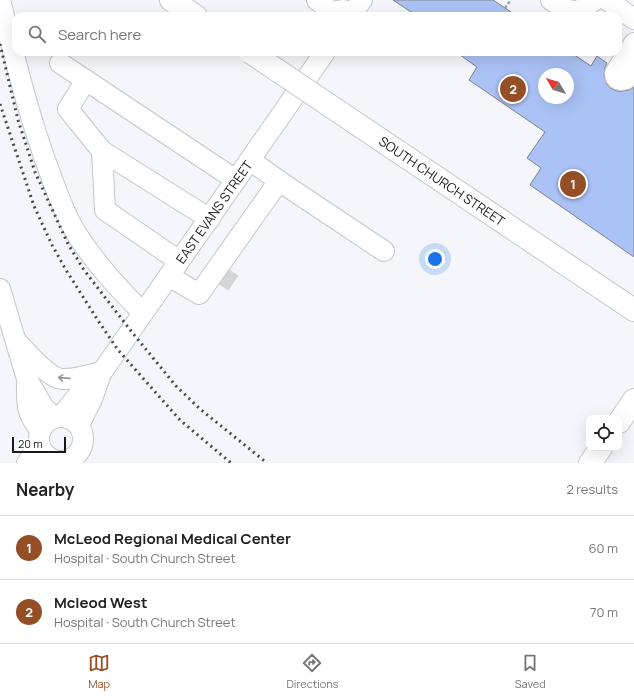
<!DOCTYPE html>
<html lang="en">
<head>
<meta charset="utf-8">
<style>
	body { margin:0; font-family:Manrope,sans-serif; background:#f6f6f6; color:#222 }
	.controls { position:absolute; right:12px; bottom:12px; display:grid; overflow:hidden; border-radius:8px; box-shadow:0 4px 16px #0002 }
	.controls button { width:36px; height:36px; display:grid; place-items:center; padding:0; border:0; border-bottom:1px solid #e0e0e0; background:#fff; color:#222; font:20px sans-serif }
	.compass { position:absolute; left:538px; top:68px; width:36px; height:36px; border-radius:50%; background:#fff; box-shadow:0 4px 16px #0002; rotate:308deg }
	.scale { position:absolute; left:12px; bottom:10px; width:54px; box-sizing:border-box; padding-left:4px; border:2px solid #17181a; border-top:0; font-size:11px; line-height:14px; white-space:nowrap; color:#17181a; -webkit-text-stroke:3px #fff; paint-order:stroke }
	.you { position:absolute; left:435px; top:259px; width:14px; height:14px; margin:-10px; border:3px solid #fff; border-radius:50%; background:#1a73e8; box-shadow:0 0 0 6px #1a73e833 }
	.badge { display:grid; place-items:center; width:26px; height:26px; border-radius:50%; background:#954f26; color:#fff; font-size:13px; font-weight:700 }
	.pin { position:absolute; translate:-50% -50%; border:2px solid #fff; box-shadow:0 1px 4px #0006 }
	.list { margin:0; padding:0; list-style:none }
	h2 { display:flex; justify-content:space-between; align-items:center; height:52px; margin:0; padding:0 16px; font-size:17px }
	h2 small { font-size:13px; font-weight:400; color:#767676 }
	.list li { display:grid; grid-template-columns:26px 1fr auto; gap:12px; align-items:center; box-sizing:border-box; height:64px; padding:0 16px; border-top:1px solid #e0e0e0 }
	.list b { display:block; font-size:15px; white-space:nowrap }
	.list p { margin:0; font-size:13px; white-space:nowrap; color:#767676 }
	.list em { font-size:13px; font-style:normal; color:#767676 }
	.icon { flex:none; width:22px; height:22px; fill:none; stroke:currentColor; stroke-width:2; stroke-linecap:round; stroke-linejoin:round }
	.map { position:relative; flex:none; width:634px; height:463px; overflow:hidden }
	.search { position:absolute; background:#fff; box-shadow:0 4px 16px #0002; left:12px; right:12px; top:12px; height:44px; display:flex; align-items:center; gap:10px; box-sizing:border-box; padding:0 14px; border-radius:12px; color:#767676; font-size:15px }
	.sheet { height:180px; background:#fff }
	nav { display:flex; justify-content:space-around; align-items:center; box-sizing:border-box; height:56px; border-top:1px solid #e0e0e0; background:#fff; font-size:11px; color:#767676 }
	nav a { display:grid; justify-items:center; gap:2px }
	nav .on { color:#954f26 }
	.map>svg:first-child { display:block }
	.building { fill:#abc2f6; stroke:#808286; fill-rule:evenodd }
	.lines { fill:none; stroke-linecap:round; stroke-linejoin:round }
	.minor-tunnel { stroke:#d3d5d9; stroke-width:20; stroke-dasharray:20 10; stroke-linecap:butt }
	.minor-casing { stroke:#c5c7cc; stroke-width:22 }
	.major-casing { stroke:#c5c7cc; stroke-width:24 }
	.highway-casing { stroke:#c5c7cc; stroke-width:24 }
	.path { stroke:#a0a2a6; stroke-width:2.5; stroke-dasharray:3 2; stroke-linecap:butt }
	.minor { stroke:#fff; stroke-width:20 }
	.major { stroke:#fff; stroke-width:22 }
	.highway { stroke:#fff; stroke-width:22 }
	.rail { stroke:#47484b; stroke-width:3; stroke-dasharray:2 4; stroke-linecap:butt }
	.highway-bridge-casing { stroke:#c5c7cc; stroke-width:24; stroke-linecap:butt }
	.highway-bridge { stroke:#fff; stroke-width:22 }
	.oneway { stroke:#979798 }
	.labels { text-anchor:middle; stroke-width:4; stroke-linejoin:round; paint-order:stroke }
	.street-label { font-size:13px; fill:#17181a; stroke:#fff }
</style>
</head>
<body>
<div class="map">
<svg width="634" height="463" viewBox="0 0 634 463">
	<rect width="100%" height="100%" fill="#f4f6fb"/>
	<g class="building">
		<path d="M 393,0 L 493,0 L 517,16 L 417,16 Z"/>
		<path d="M 456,52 L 570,52 L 591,66 L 597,56 L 607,63 L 605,67 L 604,76 L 607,84 L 610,88 L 617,91 L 623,91 L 629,90 L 634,87 L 634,257 L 530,185 L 541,168 L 527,158 L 545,132 L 469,80 L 477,67 ZM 544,74 L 568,74 L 568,98 L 544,98 Z"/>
	</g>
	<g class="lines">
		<path class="minor-tunnel" d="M 220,285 L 230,270"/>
		<defs>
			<g id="minor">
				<path d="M 0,0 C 15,59 29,118 51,176 C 57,192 63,210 72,226 C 90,258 117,287 143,313"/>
				<path d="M 317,0 L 332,12 L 343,10"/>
				<path d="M 551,0 L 563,8 L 575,12 L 584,8 L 595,0"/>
				<path d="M 607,0 L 634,19"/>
				<path d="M 350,16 L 362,0"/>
				<path d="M 634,43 L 615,73 C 615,80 620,81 626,79 L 634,67"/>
				<path d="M 60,63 L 236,180"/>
				<path d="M 86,80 L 68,109 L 102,151 L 210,219"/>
				<path d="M 102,151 L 105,210 L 179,261"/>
				<path d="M 250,160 L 279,181 L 384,251"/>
				<path d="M 169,276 L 199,294 L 279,181"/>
				<path d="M 0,289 L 27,379 L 44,408 L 54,417"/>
				<path d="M 17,342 C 27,352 48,378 62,379 C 75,380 90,374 102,372"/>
				<path d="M 27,380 C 27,403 25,411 40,430"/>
				<path d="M 61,416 L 82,391 L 102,372 L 325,52"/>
				<circle cx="61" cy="439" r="22"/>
				<path d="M 79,425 L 92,399 L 99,379"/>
				<path d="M 27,463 L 39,445"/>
			</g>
			<g id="major">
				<path d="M 619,422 L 634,400"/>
				<path d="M 590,463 L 601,448"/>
			</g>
			<g id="highway">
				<path d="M 171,0 L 196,16"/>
				<path d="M 363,128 L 634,310"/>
			</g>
		</defs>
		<use href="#minor" class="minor-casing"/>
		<use href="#major" class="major-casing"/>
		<use href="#highway" class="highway-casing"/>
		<path class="path" d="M 505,8 L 511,0"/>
		<use href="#minor" class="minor"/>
		<use href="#major" class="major"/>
		<use href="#highway" class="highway"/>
		<g class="rail">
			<path d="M 0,44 L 18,120 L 35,172 L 68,244 L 84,270 L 131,331 L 176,386 L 200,409 L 267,463"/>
			<path d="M 0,104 L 34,206 L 52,245 L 66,270 L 97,319 L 118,350 L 180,420 L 231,463"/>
		</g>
		<defs>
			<path id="highway-bridge" d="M 250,52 L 363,128"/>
		</defs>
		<use href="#highway-bridge" class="highway-bridge-casing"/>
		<use href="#highway-bridge" class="highway-bridge"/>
	</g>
	<defs><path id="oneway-shaft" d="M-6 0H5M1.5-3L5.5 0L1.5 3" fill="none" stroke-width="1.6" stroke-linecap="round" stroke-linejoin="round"/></defs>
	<use class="oneway" href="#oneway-shaft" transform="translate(64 378) rotate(-176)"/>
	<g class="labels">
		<g class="street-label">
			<text transform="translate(442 181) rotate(34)" y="5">SOUTH CHURCH STREET</text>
			<text transform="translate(214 212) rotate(-55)" y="5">EAST EVANS STREET</text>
		</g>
	</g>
</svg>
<div class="controls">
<button><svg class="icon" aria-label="locate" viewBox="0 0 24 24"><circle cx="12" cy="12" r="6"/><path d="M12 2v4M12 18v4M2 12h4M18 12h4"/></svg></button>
</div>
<svg class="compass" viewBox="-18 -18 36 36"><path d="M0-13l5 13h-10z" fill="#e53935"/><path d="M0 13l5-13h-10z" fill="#767676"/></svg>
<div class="scale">20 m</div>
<div class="you"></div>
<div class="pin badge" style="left:573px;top:184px">1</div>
<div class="pin badge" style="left:513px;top:89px">2</div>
<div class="search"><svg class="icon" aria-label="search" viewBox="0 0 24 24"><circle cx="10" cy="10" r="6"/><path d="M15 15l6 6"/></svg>Search here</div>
</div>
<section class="sheet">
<h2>Nearby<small>2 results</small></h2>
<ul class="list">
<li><span class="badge">1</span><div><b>McLeod Regional Medical Center</b><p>Hospital · South Church Street</p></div><em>60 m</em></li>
<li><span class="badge">2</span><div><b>Mcleod West</b><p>Hospital · South Church Street</p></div><em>70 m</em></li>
</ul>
</section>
<nav>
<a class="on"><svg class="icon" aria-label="map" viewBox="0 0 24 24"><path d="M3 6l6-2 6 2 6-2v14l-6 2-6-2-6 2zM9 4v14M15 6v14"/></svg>Map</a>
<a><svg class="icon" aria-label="directions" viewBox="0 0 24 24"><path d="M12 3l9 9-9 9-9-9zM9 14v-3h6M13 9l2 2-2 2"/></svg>Directions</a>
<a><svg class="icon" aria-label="saved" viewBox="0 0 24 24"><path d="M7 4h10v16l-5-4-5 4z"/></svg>Saved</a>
</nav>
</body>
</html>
